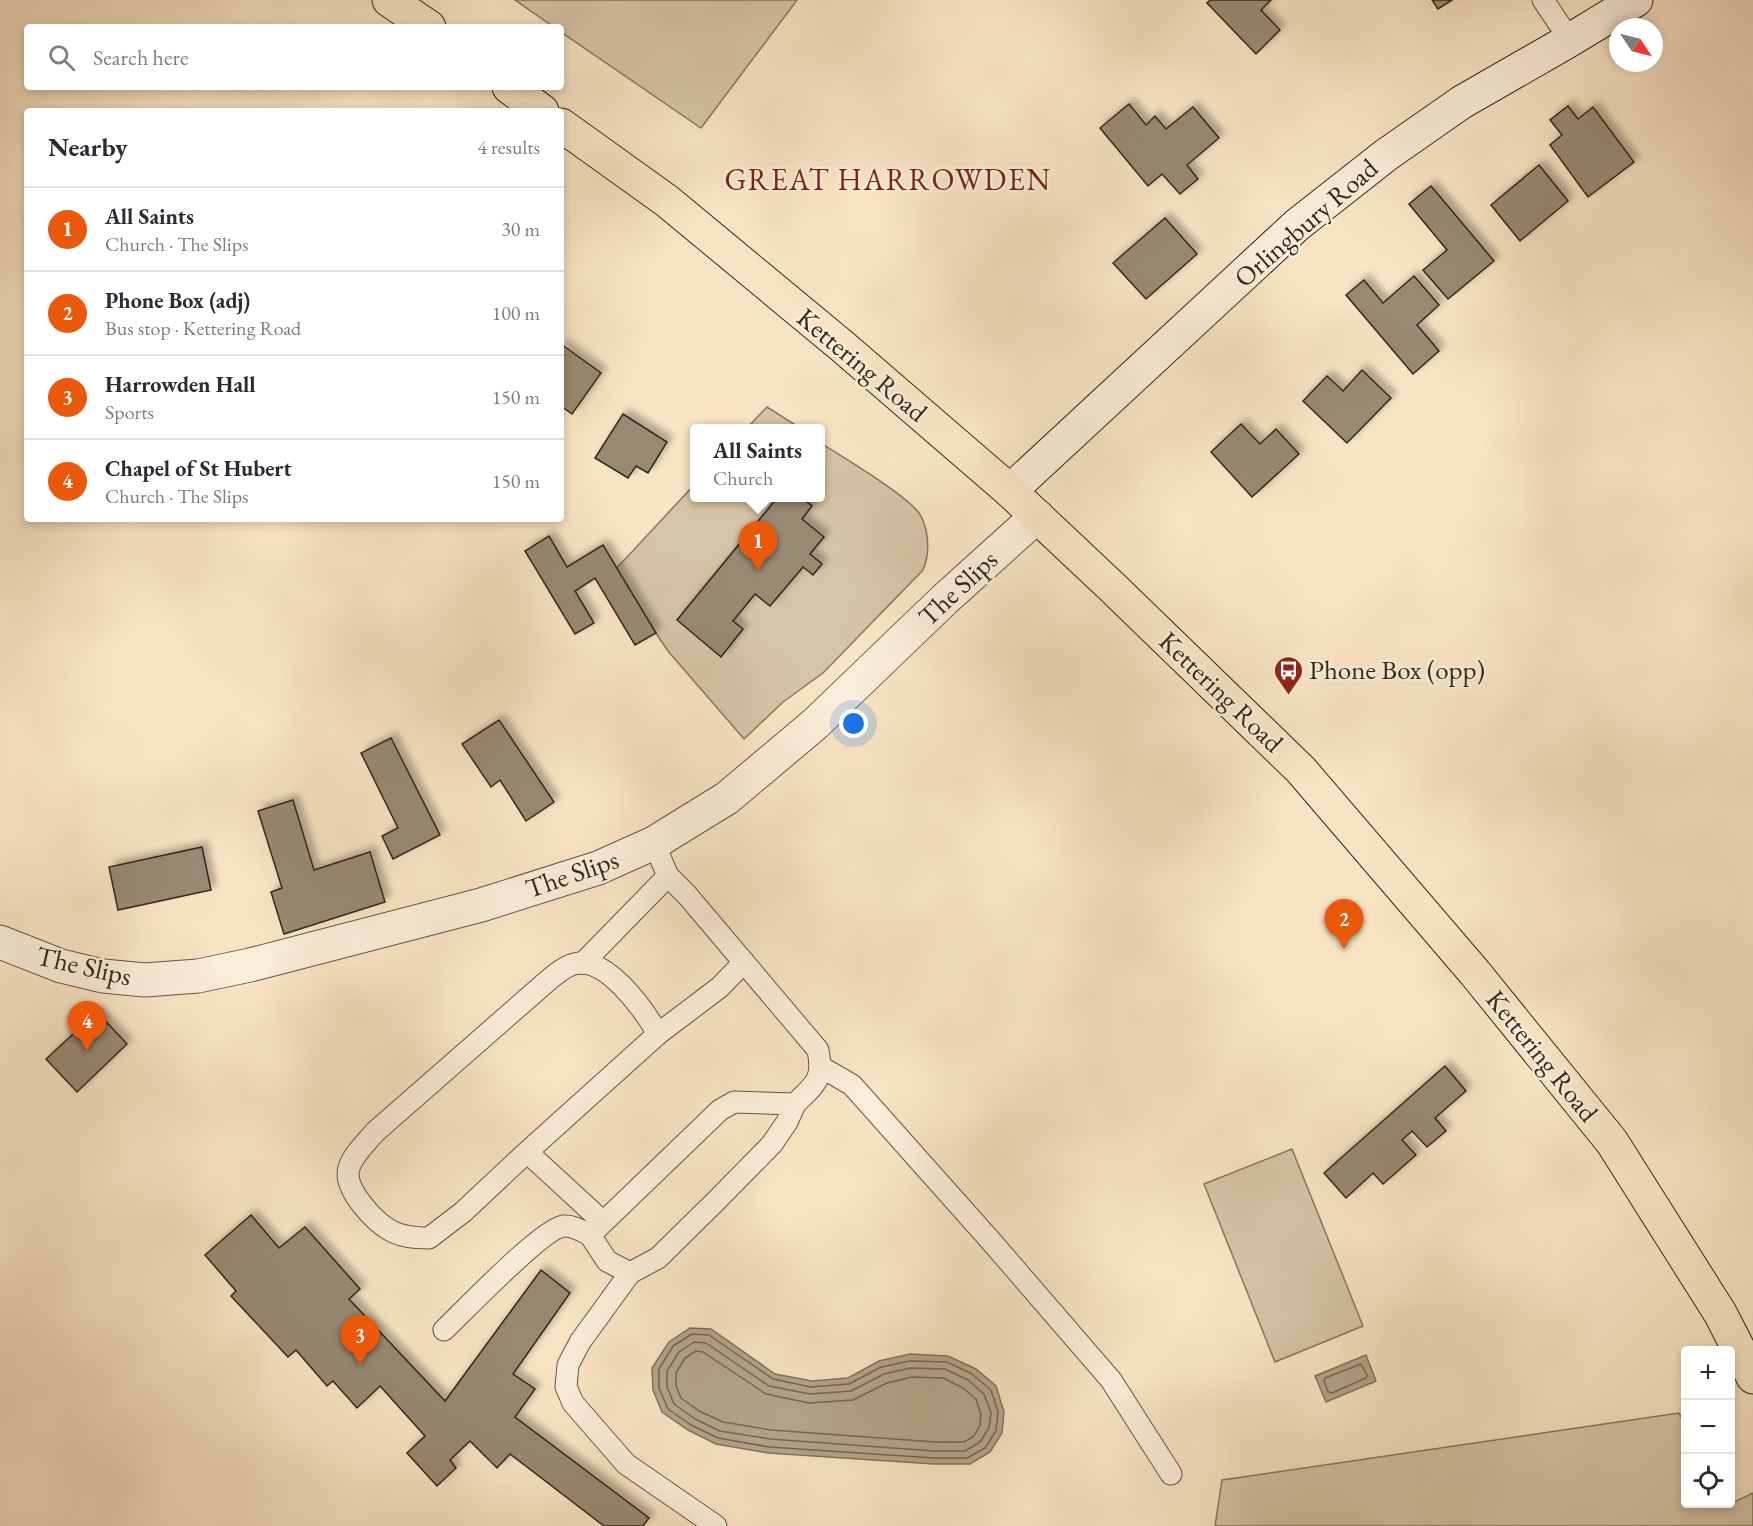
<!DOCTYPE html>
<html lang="en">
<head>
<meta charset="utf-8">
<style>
	body { margin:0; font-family:"EB Garamond",serif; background:#f2f2f3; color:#2b2b33 }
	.controls { position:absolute; right:18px; bottom:18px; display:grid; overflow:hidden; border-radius:6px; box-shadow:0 3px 9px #0003 }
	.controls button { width:54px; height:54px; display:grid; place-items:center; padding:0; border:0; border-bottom:2px solid #e1e1e2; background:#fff; color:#2b2b33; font:30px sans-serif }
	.compass { position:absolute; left:1609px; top:18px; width:54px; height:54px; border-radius:50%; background:#fff; box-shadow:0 3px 9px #0003; rotate:125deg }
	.you { position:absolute; left:854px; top:724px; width:21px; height:21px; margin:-15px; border:4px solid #fff; border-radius:50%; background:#1a73e8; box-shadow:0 0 0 9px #1a73e833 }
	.badge { display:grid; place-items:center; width:39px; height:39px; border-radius:50%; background:#ea580c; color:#fff; font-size:20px; font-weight:700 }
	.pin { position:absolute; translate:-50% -50px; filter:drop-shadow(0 2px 3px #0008) }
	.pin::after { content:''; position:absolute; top:32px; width:21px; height:18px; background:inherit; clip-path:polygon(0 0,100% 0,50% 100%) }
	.popup { position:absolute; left:690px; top:424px; width:135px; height:78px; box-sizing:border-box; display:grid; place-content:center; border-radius:6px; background:#fff; filter:drop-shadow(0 2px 4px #0005); font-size:20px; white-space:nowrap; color:#7c7c81 }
	.popup b { font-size:22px; color:#2b2b33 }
	.popup::after { content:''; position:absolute; left:50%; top:100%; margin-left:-12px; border:12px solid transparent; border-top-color:#fff }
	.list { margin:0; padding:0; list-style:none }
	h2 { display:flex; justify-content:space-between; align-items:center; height:78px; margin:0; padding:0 24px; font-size:26px }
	h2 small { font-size:20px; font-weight:400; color:#7c7c81 }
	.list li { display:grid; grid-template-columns:39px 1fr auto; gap:18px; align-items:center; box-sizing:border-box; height:84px; padding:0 24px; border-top:2px solid #e1e1e2 }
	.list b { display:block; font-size:22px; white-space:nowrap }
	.list p { margin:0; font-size:20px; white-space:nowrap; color:#7c7c81 }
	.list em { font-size:20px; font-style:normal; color:#7c7c81 }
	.icon { flex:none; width:33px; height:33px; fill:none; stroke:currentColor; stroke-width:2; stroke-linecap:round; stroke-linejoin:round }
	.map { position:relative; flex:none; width:1753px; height:1526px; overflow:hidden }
	.search { position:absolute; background:#fff; box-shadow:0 3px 9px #0003; left:24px; top:24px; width:540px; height:66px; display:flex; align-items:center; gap:15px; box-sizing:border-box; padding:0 21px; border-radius:6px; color:#7c7c81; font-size:22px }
	.panel { position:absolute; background:#fff; box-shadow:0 3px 9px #0003; left:24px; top:108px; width:540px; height:414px; border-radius:6px }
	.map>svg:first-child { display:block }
	.green { fill:#d6c4a7; stroke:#847660; stroke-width:1.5 }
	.water { fill:#b4a48a; stroke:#80725d; stroke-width:1.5 }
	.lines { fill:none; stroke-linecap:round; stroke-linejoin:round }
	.shore { stroke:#726652; stroke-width:1.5 }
	.building { fill:#988972; stroke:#31271a; stroke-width:1.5; filter:url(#shadow) }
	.service-casing { stroke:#635644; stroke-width:23 }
	.minor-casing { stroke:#635644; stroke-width:35 }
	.secondary-casing { stroke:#31271a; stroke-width:35 }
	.trunk-casing { stroke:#31271a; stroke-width:35 }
	.service { stroke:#faedd9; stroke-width:21 }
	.minor { stroke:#faedd9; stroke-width:33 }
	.secondary { stroke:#faedd9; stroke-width:33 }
	.trunk { stroke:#f8e4c4; stroke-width:33 }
	.labels { text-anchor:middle; stroke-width:5; stroke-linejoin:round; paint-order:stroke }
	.street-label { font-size:27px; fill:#31271a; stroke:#faedd9 }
	.poi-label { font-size:27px; fill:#31271a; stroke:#faedd9; text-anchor:start }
	.quarter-label { font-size:30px; letter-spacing:1.5px; fill:#7a1f14; stroke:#faedd9 }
</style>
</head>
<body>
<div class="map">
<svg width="1753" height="1526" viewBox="0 0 1753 1526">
	<defs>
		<filter id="shadow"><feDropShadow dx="5.5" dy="-5.5" stdDeviation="3" flood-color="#0004"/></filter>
	</defs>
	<rect width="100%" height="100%" fill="#f8e4c4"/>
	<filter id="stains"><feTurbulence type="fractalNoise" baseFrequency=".00333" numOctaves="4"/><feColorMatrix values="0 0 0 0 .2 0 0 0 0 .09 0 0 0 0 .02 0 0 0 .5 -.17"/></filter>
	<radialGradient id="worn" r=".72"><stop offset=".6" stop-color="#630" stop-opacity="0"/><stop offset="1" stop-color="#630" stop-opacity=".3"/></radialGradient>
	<g class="green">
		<path d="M 515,0 L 797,0 L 701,128 L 561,32 L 561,27 L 554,27 Z"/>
		<path d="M 767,407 L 800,428 L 747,428 Z"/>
		<path d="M 821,443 C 842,457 911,497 921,516 C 929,532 930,554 923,570 L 823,673 L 783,702 L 744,739 L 668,651 L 614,571 L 695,484 L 695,498 L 821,498 Z"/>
		<path d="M 1292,1149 L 1363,1326 L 1275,1362 L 1204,1184 Z"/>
		<path d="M 1679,1413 L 1685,1425 L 1686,1504 L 1725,1504 L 1726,1506 L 1753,1493 L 1753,1526 L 1215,1526 L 1222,1480 Z"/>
	</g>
	<g class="water">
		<path d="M 690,1328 L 711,1329 L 775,1374 L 812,1381 L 848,1378 L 879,1361 L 910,1354 L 948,1356 L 976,1369 L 996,1386 L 1004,1412 L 1002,1433 L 990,1452 L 970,1464 L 934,1464 L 768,1453 L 716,1444 L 688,1430 L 662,1412 L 653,1390 L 652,1368 L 669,1342 Z"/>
		<path d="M 1366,1355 L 1376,1381 L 1326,1402 L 1315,1376 Z"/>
	</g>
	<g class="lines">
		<g class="shore">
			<path d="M 692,1334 L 709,1335 L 773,1379 L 811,1387 L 849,1384 L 881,1367 L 910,1361 L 947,1362 L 972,1374 L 991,1390 L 998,1412 L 996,1431 L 985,1448 L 967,1458 L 934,1458 L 769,1447 L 718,1438 L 691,1425 L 668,1409 L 659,1388 L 659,1369 L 673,1346 Z"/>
			<path d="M 694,1342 L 706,1343 L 769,1386 L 810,1394 L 851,1391 L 884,1374 L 911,1368 L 945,1369 L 968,1380 L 984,1394 L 991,1413 L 989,1428 L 980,1442 L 965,1451 L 934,1451 L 770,1439 L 720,1431 L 695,1419 L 674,1404 L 667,1387 L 667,1371 L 679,1352 Z"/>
			<path d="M 696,1351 L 703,1352 L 766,1394 L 809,1403 L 853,1400 L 887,1383 L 912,1377 L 943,1378 L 963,1388 L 976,1399 L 981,1414 L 980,1425 L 974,1436 L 964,1442 L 935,1442 L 771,1430 L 723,1422 L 699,1411 L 681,1398 L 676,1386 L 676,1373 L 685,1358 Z"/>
			<path d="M 1361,1364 L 1367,1375 L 1366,1378 L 1332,1393 L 1328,1392 L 1324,1381 L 1325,1378 Z"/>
		</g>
	</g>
	<g class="building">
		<path d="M 1210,0 L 1271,0 L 1261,10 L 1280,30 L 1256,54 L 1207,3 Z"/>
		<path d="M 1432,0 L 1452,0 L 1438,9 Z"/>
		<path d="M 1129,104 L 1146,125 L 1155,116 L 1166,129 L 1193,107 L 1219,138 L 1187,165 L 1198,179 L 1180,194 L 1162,174 L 1148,186 L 1100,128 Z"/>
		<path d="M 1568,106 L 1578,119 L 1593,107 L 1634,162 L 1588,197 L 1550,145 L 1562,135 L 1550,120 Z"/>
		<path d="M 1539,165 L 1568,201 L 1520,241 L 1491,205 Z"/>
		<path d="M 1431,186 L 1494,261 L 1448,299 L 1423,270 L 1447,250 L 1409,204 Z"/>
		<path d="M 1165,218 L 1197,254 L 1146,299 L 1113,263 Z"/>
		<path d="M 1414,276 L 1439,305 L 1417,325 L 1439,351 L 1413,374 L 1346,295 L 1364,280 L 1383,303 Z"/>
		<path d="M 561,344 L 601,373 L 572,414 L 561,406 Z"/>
		<path d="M 1362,370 L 1391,398 L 1347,443 L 1303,401 L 1327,376 L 1343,391 Z"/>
		<path d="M 623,414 L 667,442 L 648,473 L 636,466 L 628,478 L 595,458 Z"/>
		<path d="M 1241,424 L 1260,444 L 1276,429 L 1299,454 L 1252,497 L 1211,452 Z"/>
		<path d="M 777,498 L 802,498 L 812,506 L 802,519 L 824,537 L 810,554 L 822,564 L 813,575 L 803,567 L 770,606 L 755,594 L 733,621 L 743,629 L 721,657 L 677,620 Z"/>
		<path d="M 549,536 L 567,567 L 603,545 L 656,633 L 635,645 L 595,578 L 575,591 L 594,623 L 575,634 L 525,551 Z"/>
		<path d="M 499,720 L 554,802 L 526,821 L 500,780 L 491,787 L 462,744 Z"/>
		<path d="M 391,738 L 440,835 L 393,859 L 382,836 L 398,828 L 361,753 Z"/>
		<path d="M 293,800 L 314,870 L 370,852 L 385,902 L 284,934 L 271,892 L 282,888 L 258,811 Z"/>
		<path d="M 202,847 L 211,890 L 118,910 L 109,867 Z"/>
		<path d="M 97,1012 L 127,1044 L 77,1092 L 46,1059 Z"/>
		<path d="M 1445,1066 L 1466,1091 L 1435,1118 L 1446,1131 L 1427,1147 L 1412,1131 L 1402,1140 L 1416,1155 L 1383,1184 L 1373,1173 L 1346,1198 L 1324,1173 Z"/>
		<path d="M 251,1215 L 279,1248 L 305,1227 L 360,1289 L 349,1299 L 445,1401 L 541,1270 L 570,1293 L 513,1374 L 535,1389 L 515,1417 L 649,1518 L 643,1526 L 604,1526 L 510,1454 L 497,1468 L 470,1441 L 450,1460 L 456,1468 L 437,1486 L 407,1453 L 425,1436 L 380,1386 L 357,1408 L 333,1381 L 327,1386 L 296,1350 L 288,1357 L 231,1296 L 236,1291 L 205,1255 Z"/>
	</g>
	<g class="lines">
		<defs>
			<g id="service">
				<path d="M 1543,0 L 1570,40"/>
				<path d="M 654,843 L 668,876 L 687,895 L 818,1050 C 824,1080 815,1084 795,1104"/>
				<path d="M 583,963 L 668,876"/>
				<path d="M 658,1034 L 720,987 L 744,962"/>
				<path d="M 821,1067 L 852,1085 L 990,1240 L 1111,1380 L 1171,1474"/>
				<path d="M 734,1102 L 795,1104 L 787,1122 L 772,1144 L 715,1202 L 658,1258 L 630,1273 L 607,1261 L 590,1235 L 720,1110 Z"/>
				<path d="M 527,1152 L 658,1034 C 644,1010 606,955 574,964 C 560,968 547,982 536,991 L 375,1132 C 366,1143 348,1159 348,1174 C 348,1192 373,1220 388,1229 C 400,1237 415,1238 429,1238 L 463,1212 L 527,1152 L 603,1222"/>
				<path d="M 630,1273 L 580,1342 L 568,1365 L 566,1387 L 573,1403 L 626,1464 L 716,1526"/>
				<path d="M 444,1330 C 464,1311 541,1230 563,1226 C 573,1225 582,1231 590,1235"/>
			</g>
			<path id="minor" d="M 0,942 L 61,966 L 103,976 L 145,980 L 198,976 L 250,965 L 481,905 L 598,868 L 654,843 L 727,798 L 815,724 L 944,600 L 1037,516"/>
			<path id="secondary" d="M 1010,491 L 1297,225 L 1386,155 L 1462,102 L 1570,40 L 1636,0"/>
			<g id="trunk">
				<path d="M 389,0 L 429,27"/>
				<path d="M 509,87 L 542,111"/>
				<path d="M 561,125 L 667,201 L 842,346 L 1010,491 L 1111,586 L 1301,770 L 1475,973 L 1612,1142 L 1720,1313 L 1753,1377"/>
			</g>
		</defs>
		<use href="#service" class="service-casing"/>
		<use href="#minor" class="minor-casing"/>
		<use href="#secondary" class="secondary-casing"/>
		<use href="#trunk" class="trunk-casing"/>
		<use href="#service" class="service"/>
		<use href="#minor" class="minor"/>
		<use href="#secondary" class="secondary"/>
		<use href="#trunk" class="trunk"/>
	</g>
	<defs>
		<symbol id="bus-pin" viewBox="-11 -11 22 30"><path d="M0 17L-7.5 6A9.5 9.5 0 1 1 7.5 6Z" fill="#8f2418" stroke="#faedd9"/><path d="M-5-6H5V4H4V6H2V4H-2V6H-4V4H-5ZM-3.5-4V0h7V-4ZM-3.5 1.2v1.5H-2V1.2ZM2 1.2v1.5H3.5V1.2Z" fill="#fff"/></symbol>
	</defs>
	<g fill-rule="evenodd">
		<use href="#bus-pin" x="1272" y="654" width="33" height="45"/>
	</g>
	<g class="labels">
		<g class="street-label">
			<text transform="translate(1306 223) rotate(-41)" y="9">Orlingbury Road</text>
			<text transform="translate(862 365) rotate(40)" y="9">Kettering Road</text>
			<text transform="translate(958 588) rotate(-43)" y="9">The Slips</text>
			<text transform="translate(1221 692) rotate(44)" y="9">Kettering Road</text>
			<text transform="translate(572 874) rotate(-19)" y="9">The Slips</text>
			<text transform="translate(84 966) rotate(13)" y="9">The Slips</text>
			<text transform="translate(1542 1056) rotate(51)" y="9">Kettering Road</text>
		</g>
		<g class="poi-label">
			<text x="1309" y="679">Phone Box (opp)</text>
		</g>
		<g class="quarter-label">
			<text x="888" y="190">GREAT HARROWDEN</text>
		</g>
	</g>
	<rect width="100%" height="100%" filter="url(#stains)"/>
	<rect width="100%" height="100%" fill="url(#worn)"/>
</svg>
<div class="controls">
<button>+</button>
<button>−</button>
<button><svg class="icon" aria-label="locate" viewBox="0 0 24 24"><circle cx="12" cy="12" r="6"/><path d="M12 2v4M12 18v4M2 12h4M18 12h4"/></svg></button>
</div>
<svg class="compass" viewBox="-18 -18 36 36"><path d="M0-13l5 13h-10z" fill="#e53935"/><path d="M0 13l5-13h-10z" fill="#7c7c81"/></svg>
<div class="you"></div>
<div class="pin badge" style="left:758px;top:571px">1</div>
<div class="popup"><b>All Saints</b>Church</div>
<div class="pin badge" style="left:1344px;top:949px">2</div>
<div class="pin badge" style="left:360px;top:1365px">3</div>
<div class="pin badge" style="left:87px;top:1051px">4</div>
<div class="search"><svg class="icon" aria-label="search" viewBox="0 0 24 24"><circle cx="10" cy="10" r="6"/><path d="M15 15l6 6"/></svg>Search here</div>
<section class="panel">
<h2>Nearby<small>4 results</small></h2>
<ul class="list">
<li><span class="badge">1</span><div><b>All Saints</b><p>Church · The Slips</p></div><em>30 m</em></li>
<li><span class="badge">2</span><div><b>Phone Box (adj)</b><p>Bus stop · Kettering Road</p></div><em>100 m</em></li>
<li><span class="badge">3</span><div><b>Harrowden Hall</b><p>Sports</p></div><em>150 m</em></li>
<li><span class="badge">4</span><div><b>Chapel of St Hubert</b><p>Church · The Slips</p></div><em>150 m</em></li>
</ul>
</section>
</div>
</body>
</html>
